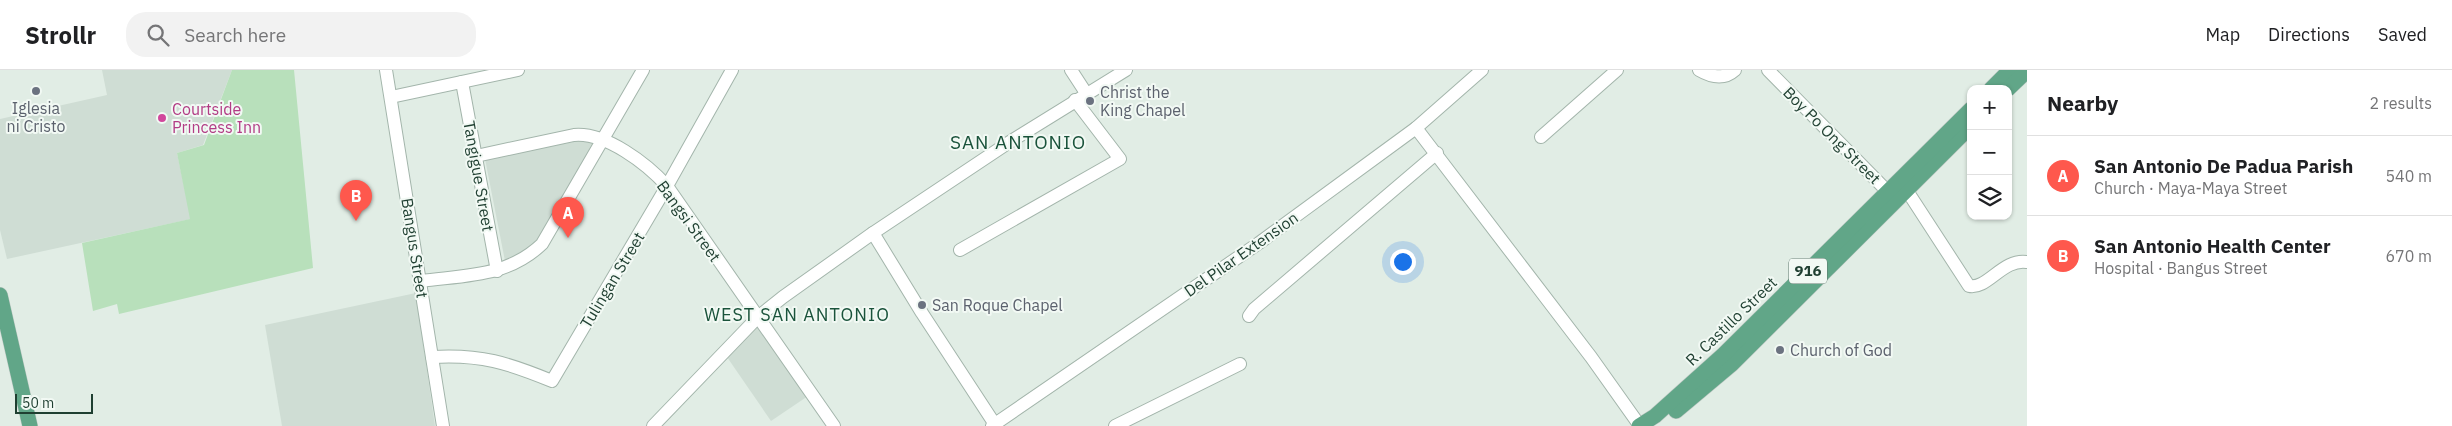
<!DOCTYPE html>
<html lang="en">
<head>
<meta charset="utf-8">
<style>
	body { margin:0; font-family:"IBM Plex Sans",sans-serif; background:#f2f2f2; color:#202124 }
	.controls { position:absolute; right:15px; top:15px; display:grid; overflow:hidden; border-radius:10px; box-shadow:0 1px 4px #0004 }
	.controls button { width:45px; height:45px; display:grid; place-items:center; padding:0; border:0; border-bottom:1px solid #e0e0e0; background:#fff; color:#202124; font:25px sans-serif }
	.scale { position:absolute; left:15px; bottom:12px; width:78px; box-sizing:border-box; padding-left:5px; border:2px solid #1f3f31; border-top:0; font-size:14px; line-height:18px; white-space:nowrap; color:#1f3f31; -webkit-text-stroke:4px #f2f9f4; paint-order:stroke }
	.you { position:absolute; left:1402px; top:191px; width:18px; height:18px; margin:-12px; border:4px solid #fff; border-radius:50%; background:#1a73e8; box-shadow:0 0 0 8px #1a73e833 }
	.badge { display:grid; place-items:center; width:32px; height:32px; border-radius:50%; background:#fe584d; color:#fff; font-size:16px; font-weight:700 }
	.pin { position:absolute; translate:-50% -41px; filter:drop-shadow(0 1px 2px #0008) }
	.pin::after { content:''; position:absolute; top:26px; width:18px; height:15px; background:inherit; clip-path:polygon(0 0,100% 0,50% 100%) }
	.list { margin:0; padding:0; list-style:none }
	h2 { display:flex; justify-content:space-between; align-items:center; height:65px; margin:0; padding:0 20px; font-size:21px }
	h2 small { font-size:16px; font-weight:400; color:#757577 }
	.list li { display:grid; grid-template-columns:32px 1fr auto; gap:15px; align-items:center; box-sizing:border-box; height:80px; padding:0 20px; border-top:1px solid #e0e0e0 }
	.list b { display:block; font-size:19px; white-space:nowrap }
	.list p { margin:0; font-size:16px; white-space:nowrap; color:#757577 }
	.list em { font-size:16px; font-style:normal; color:#757577 }
	.icon { flex:none; width:28px; height:28px; fill:none; stroke:currentColor; stroke-width:2; stroke-linecap:round; stroke-linejoin:round }
	.map { position:relative; flex:none; width:2027px; height:356px; overflow:hidden }
	header { display:flex; align-items:center; gap:30px; box-sizing:border-box; height:70px; padding:0 25px; background:#fff; border-bottom:1px solid #e0e0e0 }
	header strong { font-size:24px }
	nav { display:flex; gap:28px; margin-inline-start:auto; font-size:18px }
	.search { width:350px; height:45px; background:#f2f2f2; display:flex; align-items:center; gap:12px; box-sizing:border-box; padding:0 18px; border-radius:20px; color:#757577; font-size:19px }
	main { display:flex }
	aside { flex:1; background:#fff }
	.map>svg:first-child { display:block }
	.built { fill:#cfddd4 }
	.green { fill:#b8e0bb }
	.lines { fill:none; stroke-linecap:round; stroke-linejoin:round }
	.minor-casing { stroke:#a3b5ab; stroke-width:14 }
	.major-casing { stroke:#c0c9c5; stroke-width:16 }
	.minor { stroke:#fff; stroke-width:12 }
	.major { stroke:#61a688; stroke-width:15 }
	.worship-dot { fill:#6b7280; stroke:#f2f9f4; stroke-width:2 }
	.hotel-dot { fill:#d1479c; stroke:#f2f9f4; stroke-width:2 }
	.labels { text-anchor:middle; stroke-width:4; stroke-linejoin:round; paint-order:stroke }
	.shield { fill:#f2f9f4; stroke:#5e776c; stroke-width:1 }
	.shield-label { font-size:15px; font-weight:bold; fill:#1f3f31 }
	.worship-label { font-size:16px; fill:#5b616d; stroke:#f2f9f4; text-anchor:start }
	.hotel-label { font-size:16px; fill:#b23c85; stroke:#f2f9f4; text-anchor:start }
	.street-label { font-size:16px; fill:#1f3f31; stroke:#f2f9f4 }
	.neighbourhood-label { font-size:18px; letter-spacing:1px; fill:#1a533b; stroke:#f2f9f4 }
	.quarter-label { font-size:19px; letter-spacing:1px; fill:#1a533b; stroke:#f2f9f4 }
</style>
</head>
<body>
<header>
<strong>Strollr</strong>
<div class="search"><svg class="icon" aria-label="search" viewBox="0 0 24 24"><circle cx="10" cy="10" r="6"/><path d="M15 15l6 6"/></svg>Search here</div>
<nav><a>Map</a><a>Directions</a><a>Saved</a></nav>
</header>
<main>
<div class="map">
<svg width="2027" height="356" viewBox="0 0 2027 356">
	<rect width="100%" height="100%" fill="#e1ede5"/>
	<g class="built">
		<path d="M 102,0 L 232,0 L 203,75 L 177,83 L 191,149 L 7,189 L 0,160 L 0,49 L 107,25 Z"/>
		<path d="M 589,69 L 597,72 L 543,169 L 527,185 L 505,191 L 485,89 Z"/>
		<path d="M 416,223 L 435,356 L 282,356 L 265,255 Z"/>
		<path d="M 756,256 L 808,326 L 771,351 L 727,287 Z"/>
	</g>
	<path class="green" d="M 232,0 L 294,0 L 313,198 L 119,244 L 117,234 L 93,241 L 82,173 L 190,149 L 177,83 L 204,75 Z"/>
	<g class="lines">
		<defs>
			<g id="minor">
				<path d="M 386,0 L 443,356"/>
				<path d="M 1071,0 L 1086,23"/>
				<path d="M 1699,0 C 1711,7 1724,10 1735,0"/>
				<path d="M 1768,0 L 1894,128"/>
				<path d="M 462,12 L 497,201"/>
				<path d="M 391,27 L 518,0"/>
				<path d="M 1416,58 L 1591,287 L 1640,356"/>
				<path d="M 1541,67 L 1617,0"/>
				<path d="M 476,86 L 574,65 C 606,62 647,94 667,116 L 834,356"/>
				<path d="M 1902,113 L 1969,216 C 1987,220 2003,188 2027,192"/>
				<path d="M 873,163 L 922,243 L 996,356"/>
				<path d="M 960,180 L 1120,89 L 1075,30"/>
				<path d="M 421,211 C 467,205 507,207 542,174 L 643,0"/>
				<path d="M 1249,246 L 1254,239 L 1437,83"/>
				<path d="M 432,287 C 481,284 508,293 552,311 L 667,116 L 732,0"/>
				<path d="M 653,356 L 758,247 L 783,227 L 873,163 L 1008,73 L 1126,0"/>
				<path d="M 992,356 L 1259,173 L 1416,58 L 1482,0"/>
				<path d="M 1115,356 L 1240,294"/>
			</g>
			<g id="major">
				<path d="M 1991,19 L 2010,0"/>
				<path d="M 2008,19 L 2027,1"/>
				<path d="M 0,225 L 30,356"/>
				<path d="M 1676,341 L 1732,294 L 1971,56"/>
				<path d="M 1639,356 L 1655,346 L 1724,284 L 1971,39"/>
			</g>
		</defs>
		<use href="#minor" class="minor-casing"/>
		<use href="#major" class="major-casing"/>
		<use href="#minor" class="minor"/>
		<use href="#major" class="major"/>
	</g>
	<g class="worship-dot">
		<circle cx="36" cy="21" r="5"/>
		<circle cx="1090" cy="31" r="5"/>
		<circle cx="922" cy="235" r="5"/>
		<circle cx="1780" cy="280" r="5"/>
	</g>
	<circle class="hotel-dot" cx="162" cy="48" r="5"/>
	<g class="labels">
		<rect class="shield" x="1789" y="188.5" width="38" height="25" rx="4"/>
		<g class="shield-label">
			<text x="1808" y="206">916</text>
		</g>
		<g class="worship-label">
			<text x="1100" y="28">Christ the<tspan x="1100" dy="18">King Chapel</tspan></text>
			<text x="36" y="44" text-anchor="middle">Iglesia<tspan x="36" dy="18">ni Cristo</tspan></text>
			<text x="932" y="241">San Roque Chapel</text>
			<text x="1790" y="286">Church of God</text>
		</g>
		<g class="hotel-label">
			<text x="172" y="45">Courtside<tspan x="172" dy="18">Princess Inn</tspan></text>
		</g>
		<g class="street-label">
			<text transform="translate(1832 65) rotate(45)" y="6">Boy Po Ong Street</text>
			<text transform="translate(479 106) rotate(80)" y="6">Tangigue Street</text>
			<text transform="translate(689 151) rotate(54)" y="6">Bangsi Street</text>
			<text transform="translate(415 178) rotate(81)" y="6">Bangus Street</text>
			<text transform="translate(1241 184) rotate(-35)" y="6">Del Pilar Extension</text>
			<text transform="translate(612 210) rotate(-59)" y="6">Tulingan Street</text>
			<text transform="translate(1731 251) rotate(-44)" y="6">R. Castillo Street</text>
		</g>
		<g class="neighbourhood-label">
			<text x="797" y="251">WEST SAN ANTONIO</text>
		</g>
		<g class="quarter-label">
			<text x="1018" y="79">SAN ANTONIO</text>
		</g>
	</g>
</svg>
<div class="controls">
<button>+</button>
<button>−</button>
<button><svg class="icon" aria-label="layers" viewBox="0 0 24 24"><path d="M12 4l9 5-9 5-9-5zM3 14l9 5 9-5"/></svg></button>
</div>
<div class="scale">50 m</div>
<div class="you"></div>
<div class="pin badge" style="left:568px;top:168px">A</div>
<div class="pin badge" style="left:356px;top:151px">B</div>
</div>
<aside>
<h2>Nearby<small>2 results</small></h2>
<ul class="list">
<li><span class="badge">A</span><div><b>San Antonio De Padua Parish</b><p>Church · Maya-Maya Street</p></div><em>540 m</em></li>
<li><span class="badge">B</span><div><b>San Antonio Health Center</b><p>Hospital · Bangus Street</p></div><em>670 m</em></li>
</ul>
</aside>
</main>
</body>
</html>
